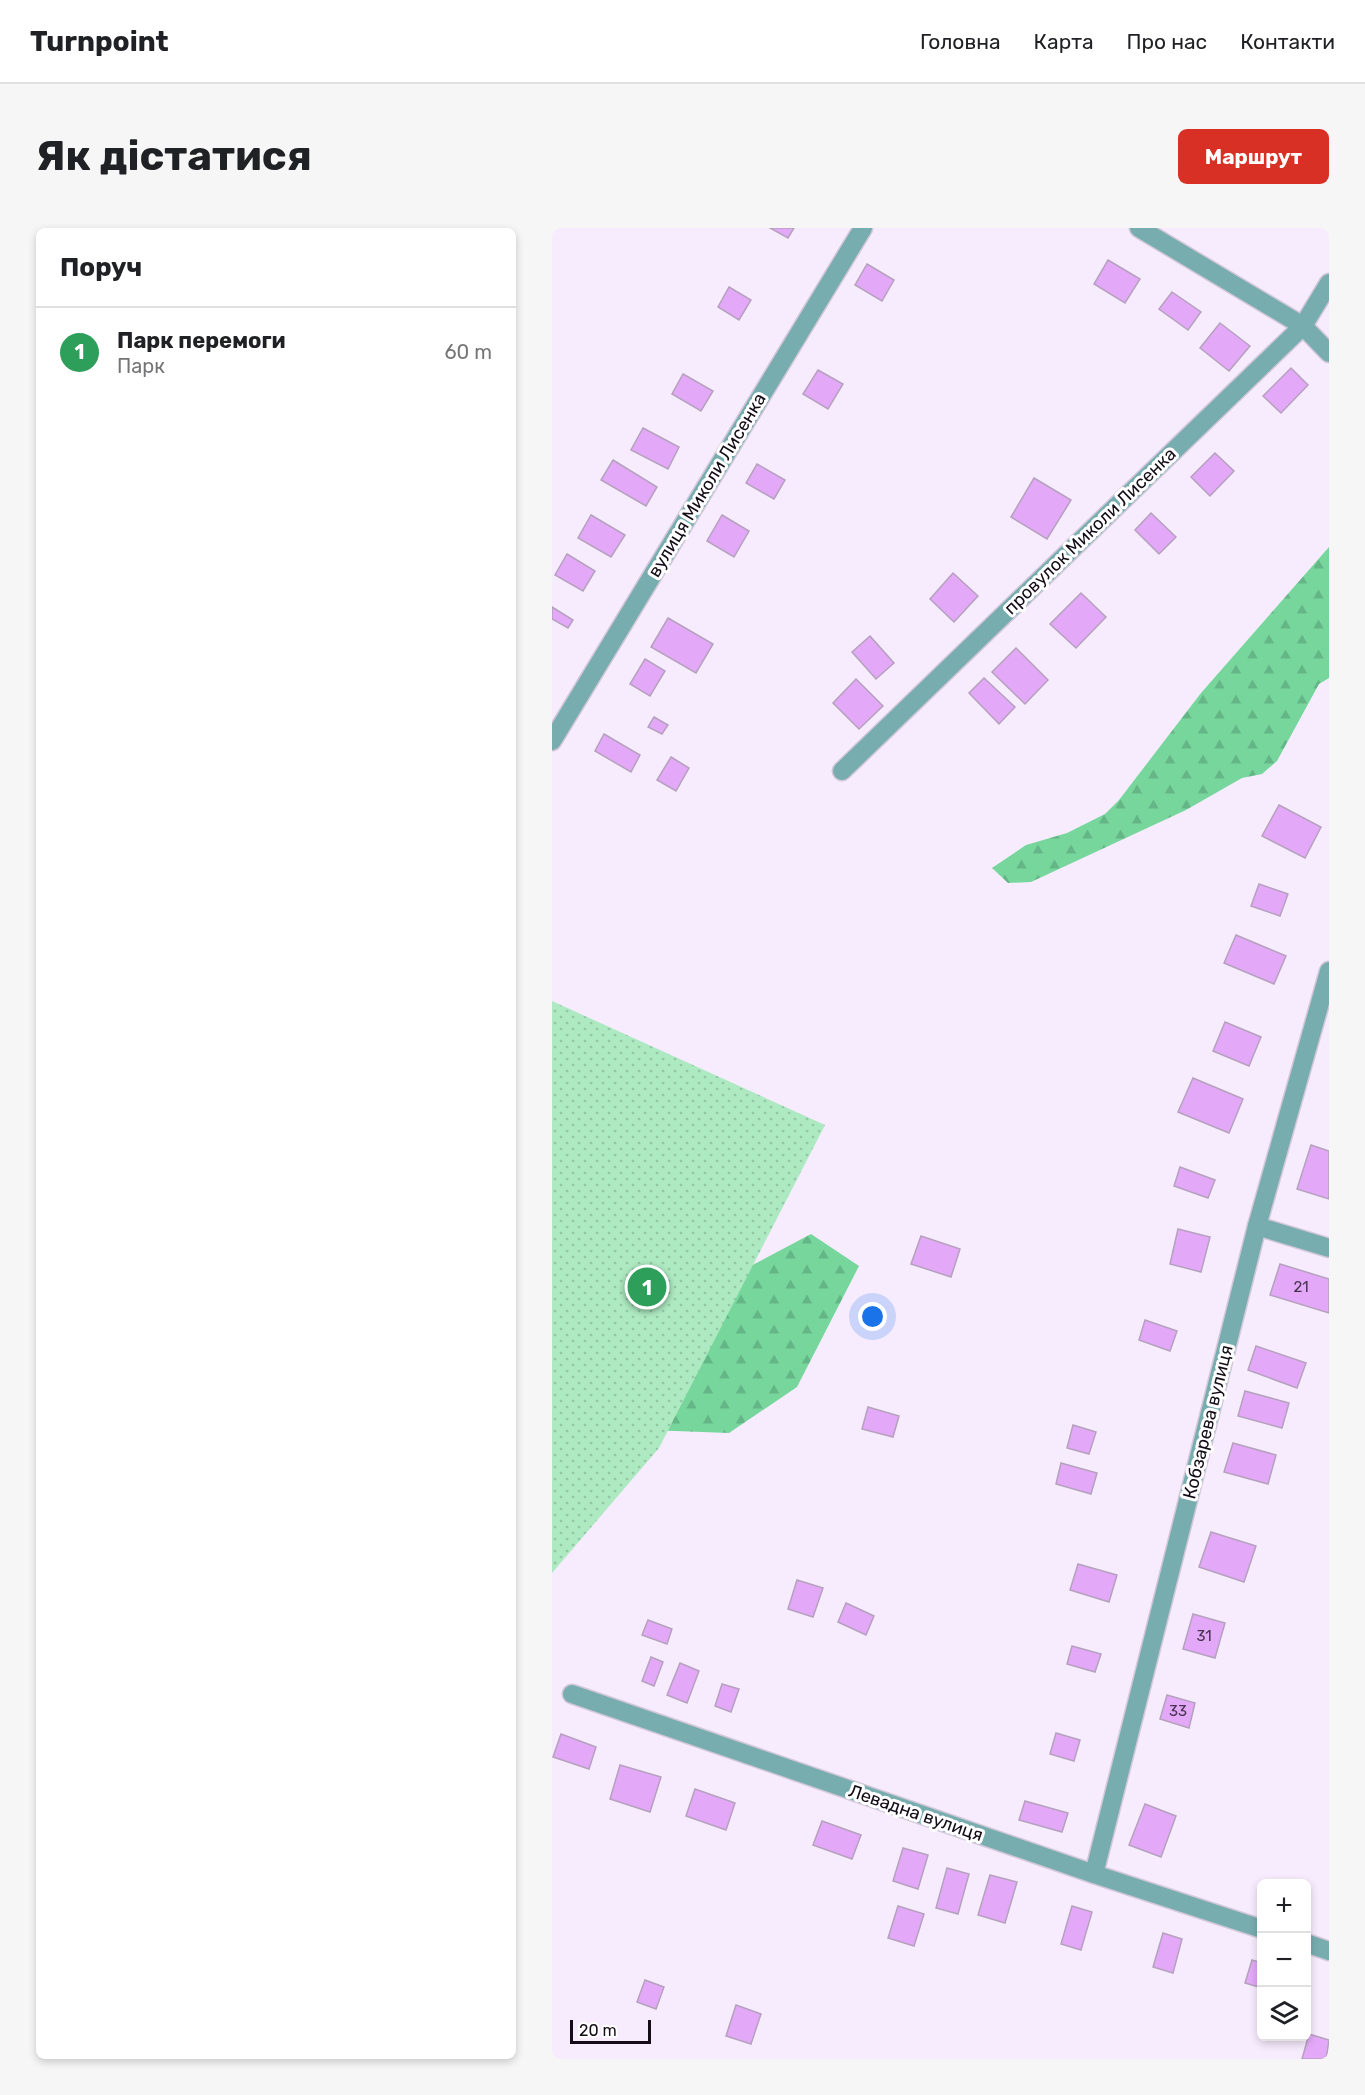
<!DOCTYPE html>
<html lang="uk">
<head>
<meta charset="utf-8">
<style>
	body { margin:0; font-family:Rubik,sans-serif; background:#f6f6f6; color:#202124 }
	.controls { position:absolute; right:18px; bottom:18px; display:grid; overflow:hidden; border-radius:9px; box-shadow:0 3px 9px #0003 }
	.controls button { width:54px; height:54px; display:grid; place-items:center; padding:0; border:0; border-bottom:2px solid #e0e0e0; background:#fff; color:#202124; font:30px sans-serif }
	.scale { position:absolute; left:18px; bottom:15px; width:81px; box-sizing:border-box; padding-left:6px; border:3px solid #140d18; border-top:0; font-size:16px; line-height:21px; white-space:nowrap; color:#140d18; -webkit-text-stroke:4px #fff; paint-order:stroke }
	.you { position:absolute; left:321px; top:1089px; width:21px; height:21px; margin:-15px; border:4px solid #fff; border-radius:50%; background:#1a73e8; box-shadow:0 0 0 9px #1a73e833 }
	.badge { display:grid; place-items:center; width:39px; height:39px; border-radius:50%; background:#d93025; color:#fff; font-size:20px; font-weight:700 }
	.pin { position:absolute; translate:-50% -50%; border:3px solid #fff; box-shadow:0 2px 6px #0006 }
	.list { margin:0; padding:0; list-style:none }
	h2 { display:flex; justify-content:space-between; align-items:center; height:78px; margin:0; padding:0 24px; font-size:26px }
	h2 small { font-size:20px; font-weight:400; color:#757577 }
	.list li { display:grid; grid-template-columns:39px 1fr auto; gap:18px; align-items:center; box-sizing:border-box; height:90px; padding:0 24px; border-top:2px solid #e0e0e0 }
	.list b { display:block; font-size:22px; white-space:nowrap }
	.list p { margin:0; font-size:20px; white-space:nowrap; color:#757577 }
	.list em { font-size:20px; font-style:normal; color:#757577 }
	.icon { flex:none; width:33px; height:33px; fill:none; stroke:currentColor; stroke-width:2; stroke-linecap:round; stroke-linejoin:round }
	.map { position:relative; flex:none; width:777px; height:1831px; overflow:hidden; border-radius:9px }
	header { display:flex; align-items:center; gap:36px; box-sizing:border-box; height:84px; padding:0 30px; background:#fff; border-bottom:2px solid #e0e0e0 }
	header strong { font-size:28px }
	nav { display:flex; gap:33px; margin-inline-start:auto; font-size:21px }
	.intro { display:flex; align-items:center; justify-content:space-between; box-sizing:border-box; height:144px; padding:0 36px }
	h1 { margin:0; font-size:42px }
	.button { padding:15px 27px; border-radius:9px; background:#d93025; color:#fff; font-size:21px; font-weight:700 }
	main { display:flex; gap:36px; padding:0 36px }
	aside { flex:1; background:#fff; border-radius:9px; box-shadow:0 3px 9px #0003 }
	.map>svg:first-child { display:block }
	.forest { fill:url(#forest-firs) }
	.park { fill:url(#park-dots) }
	.building { fill:#e3a9f8; stroke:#b5a1bd; stroke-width:1.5 }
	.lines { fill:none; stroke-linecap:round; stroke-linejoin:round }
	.minor-casing { stroke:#d3c8d9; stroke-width:21 }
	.minor { stroke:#78adb0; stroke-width:18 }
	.labels { text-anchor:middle; stroke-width:6; stroke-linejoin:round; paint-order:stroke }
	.number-label { font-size:15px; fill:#483450 }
	.street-label { font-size:18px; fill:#140d18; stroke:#fff }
</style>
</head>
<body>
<header>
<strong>Turnpoint</strong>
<nav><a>Головна</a><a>Карта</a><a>Про нас</a><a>Контакти</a></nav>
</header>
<div class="intro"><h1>Як дістатися</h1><a class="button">Маршрут</a></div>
<main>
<aside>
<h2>Поруч<small></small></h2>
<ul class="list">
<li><span class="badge" style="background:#2e9e5b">1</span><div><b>Парк перемоги</b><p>Парк</p></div><em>60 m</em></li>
</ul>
</aside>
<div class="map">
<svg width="777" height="1831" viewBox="0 0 777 1831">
	<defs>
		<pattern id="forest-firs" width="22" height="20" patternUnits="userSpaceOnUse" patternTransform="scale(1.5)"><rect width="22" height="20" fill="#76d69c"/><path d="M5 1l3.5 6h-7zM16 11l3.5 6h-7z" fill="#65b686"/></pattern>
		<pattern id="park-dots" width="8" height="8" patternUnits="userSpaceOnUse" patternTransform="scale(1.5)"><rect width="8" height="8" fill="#ade9c1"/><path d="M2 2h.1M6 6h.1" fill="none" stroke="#94c7a5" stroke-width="1.8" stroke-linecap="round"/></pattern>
	</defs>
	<rect width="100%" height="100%" fill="#f7ecfe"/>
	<g class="forest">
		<path d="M 777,319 L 777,450 L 767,456 L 725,533 L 710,546 L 690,550 L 634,582 L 479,654 L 456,655 L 440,640 L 474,617 L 515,605 L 553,586 L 567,572 L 649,465 Z"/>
		<path d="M 259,1006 L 307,1038 L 245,1159 L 177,1205 L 96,1202 L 0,1192 L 142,1068 Z"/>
	</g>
	<path class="park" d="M 0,773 L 273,897 L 107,1220 L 0,1345 Z"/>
	<g class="building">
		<path d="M 218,0 L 242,0 L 236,10 Z"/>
		<path d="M 556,32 L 588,51 L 573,75 L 542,56 Z"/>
		<path d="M 315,36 L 342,52 L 330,73 L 303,57 Z"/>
		<path d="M 177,59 L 199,72 L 187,92 L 166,79 Z"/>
		<path d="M 620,64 L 649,84 L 636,102 L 607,81 Z"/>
		<path d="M 668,95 L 698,118 L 677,143 L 648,120 Z"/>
		<path d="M 739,140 L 756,157 L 729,185 L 711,168 Z"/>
		<path d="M 266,142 L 291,156 L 276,181 L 251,166 Z"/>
		<path d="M 131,146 L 161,163 L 149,183 L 120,166 Z"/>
		<path d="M 91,200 L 127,219 L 116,241 L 79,222 Z"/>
		<path d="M 663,225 L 682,243 L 658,268 L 639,249 Z"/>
		<path d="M 61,232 L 105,259 L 94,278 L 49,252 Z"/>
		<path d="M 205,236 L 233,252 L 222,271 L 194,255 Z"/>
		<path d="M 482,250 L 519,272 L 495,311 L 459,289 Z"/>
		<path d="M 599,285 L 624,309 L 607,326 L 583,302 Z"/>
		<path d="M 39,287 L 73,307 L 59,329 L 26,310 Z"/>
		<path d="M 170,287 L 197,303 L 182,329 L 155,313 Z"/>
		<path d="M 15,326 L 43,343 L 31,363 L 3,347 Z"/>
		<path d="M 401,345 L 426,368 L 402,394 L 378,371 Z"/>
		<path d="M 529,365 L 554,389 L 524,420 L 498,396 Z"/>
		<path d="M 0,379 L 21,392 L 16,400 L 0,391 Z"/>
		<path d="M 116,390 L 161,416 L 144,445 L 99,419 Z"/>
		<path d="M 318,408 L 342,435 L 324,451 L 300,424 Z"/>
		<path d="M 464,420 L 496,452 L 473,476 L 440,444 Z"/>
		<path d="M 93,431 L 113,443 L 98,468 L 78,456 Z"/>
		<path d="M 432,450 L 463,479 L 447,496 L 417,465 Z"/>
		<path d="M 304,451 L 331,478 L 307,501 L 281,475 Z"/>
		<path d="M 102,489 L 116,497 L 110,506 L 96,499 Z"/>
		<path d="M 52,506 L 88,527 L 79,544 L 43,523 Z"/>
		<path d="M 119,529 L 137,540 L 124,563 L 105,552 Z"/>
		<path d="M 727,577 L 769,599 L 753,630 L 710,608 Z"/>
		<path d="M 707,656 L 736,666 L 728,688 L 699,678 Z"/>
		<path d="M 684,707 L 734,728 L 722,756 L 672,735 Z"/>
		<path d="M 673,794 L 709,809 L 697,838 L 661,823 Z"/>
		<path d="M 641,850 L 691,871 L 677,905 L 626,884 Z"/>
		<path d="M 759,917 L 777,923 L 777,971 L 745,961 Z"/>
		<path d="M 628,939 L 663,952 L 656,970 L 622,958 Z"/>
		<path d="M 626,1001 L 658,1009 L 649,1044 L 618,1036 Z"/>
		<path d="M 369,1008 L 408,1021 L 399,1049 L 359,1036 Z"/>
		<path d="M 728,1036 L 777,1051 L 777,1085 L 718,1067 Z"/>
		<path d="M 593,1092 L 625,1103 L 618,1123 L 587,1112 Z"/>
		<path d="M 704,1118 L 754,1135 L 745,1160 L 696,1142 Z"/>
		<path d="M 693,1163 L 737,1175 L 730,1200 L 686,1188 Z"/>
		<path d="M 316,1179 L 347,1188 L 341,1209 L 310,1201 Z"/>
		<path d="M 521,1197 L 544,1204 L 537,1226 L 515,1220 Z"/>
		<path d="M 681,1215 L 724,1227 L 716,1256 L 672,1244 Z"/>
		<path d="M 509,1235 L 545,1245 L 539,1266 L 504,1256 Z"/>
		<path d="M 659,1304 L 704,1318 L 692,1354 L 647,1339 Z"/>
		<path d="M 526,1336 L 565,1347 L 557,1374 L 518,1362 Z"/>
		<path d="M 245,1352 L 271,1360 L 261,1389 L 236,1381 Z"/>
		<path d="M 294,1375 L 322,1388 L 314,1407 L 286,1394 Z"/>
		<path d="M 641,1386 L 673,1395 L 663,1430 L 631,1421 Z"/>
		<path d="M 96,1392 L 120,1401 L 115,1416 L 90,1407 Z"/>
		<path d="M 520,1418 L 549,1426 L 543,1444 L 515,1436 Z"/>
		<path d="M 99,1429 L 111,1434 L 102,1458 L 90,1453 Z"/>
		<path d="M 128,1435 L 147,1443 L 135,1475 L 115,1467 Z"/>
		<path d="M 170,1456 L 187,1461 L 179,1484 L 163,1478 Z"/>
		<path d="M 615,1467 L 643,1475 L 637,1500 L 608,1491 Z"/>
		<path d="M 504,1505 L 528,1512 L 522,1533 L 498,1526 Z"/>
		<path d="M 9,1506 L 44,1519 L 37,1541 L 1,1529 Z"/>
		<path d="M 68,1537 L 109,1549 L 98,1584 L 58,1571 Z"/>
		<path d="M 143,1561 L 183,1575 L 174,1602 L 134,1588 Z"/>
		<path d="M 473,1573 L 516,1585 L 510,1604 L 467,1592 Z"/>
		<path d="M 593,1576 L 624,1588 L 609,1629 L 577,1617 Z"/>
		<path d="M 270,1593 L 309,1607 L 300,1631 L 261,1617 Z"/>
		<path d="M 351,1620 L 376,1627 L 366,1661 L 341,1653 Z"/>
		<path d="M 395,1640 L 417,1646 L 406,1686 L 384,1680 Z"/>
		<path d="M 438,1647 L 465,1654 L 453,1695 L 426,1687 Z"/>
		<path d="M 346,1678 L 372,1686 L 362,1718 L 336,1710 Z"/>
		<path d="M 520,1678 L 540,1684 L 529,1722 L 509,1716 Z"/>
		<path d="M 611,1705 L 630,1711 L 621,1745 L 601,1739 Z"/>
		<path d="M 700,1732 L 710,1735 L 710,1760 L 693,1755 Z"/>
		<path d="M 93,1752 L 112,1759 L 104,1781 L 85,1774 Z"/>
		<path d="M 184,1777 L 209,1786 L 199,1816 L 174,1808 Z"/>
		<path d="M 757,1806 L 777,1812 L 774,1831 L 750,1831 Z"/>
	</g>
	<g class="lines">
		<defs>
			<g id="minor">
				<path d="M 587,0 L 751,98 L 777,125"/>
				<path d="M 0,513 L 311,0"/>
				<path d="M 290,543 L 751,98 L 777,55"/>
				<path d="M 705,998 L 777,1020"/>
				<path d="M 20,1466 L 542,1646 L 710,1701"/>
				<path d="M 542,1646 L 705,998 L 777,743"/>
				<path d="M 754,1715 L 777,1723"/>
			</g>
		</defs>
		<use href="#minor" class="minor-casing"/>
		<use href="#minor" class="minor"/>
	</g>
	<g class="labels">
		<g class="number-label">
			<text x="749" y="1064">21</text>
			<text x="652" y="1413">31</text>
			<text x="626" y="1488">33</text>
		</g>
		<g class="street-label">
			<text transform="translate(155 257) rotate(-59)" y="6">вулиця Миколи Лисенка</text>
			<text transform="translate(538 303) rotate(-44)" y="6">провулок Миколи Лисенка</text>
			<text transform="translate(656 1194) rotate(-76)" y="6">Кобзарева вулиця</text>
			<text transform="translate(364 1585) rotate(19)" y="6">Левадна вулиця</text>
		</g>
	</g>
</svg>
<div class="controls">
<button>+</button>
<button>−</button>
<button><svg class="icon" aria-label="layers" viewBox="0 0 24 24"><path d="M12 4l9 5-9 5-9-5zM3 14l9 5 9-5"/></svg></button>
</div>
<div class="scale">20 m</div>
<div class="you"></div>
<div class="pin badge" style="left:95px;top:1059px;background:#2e9e5b">1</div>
</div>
</main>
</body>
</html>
